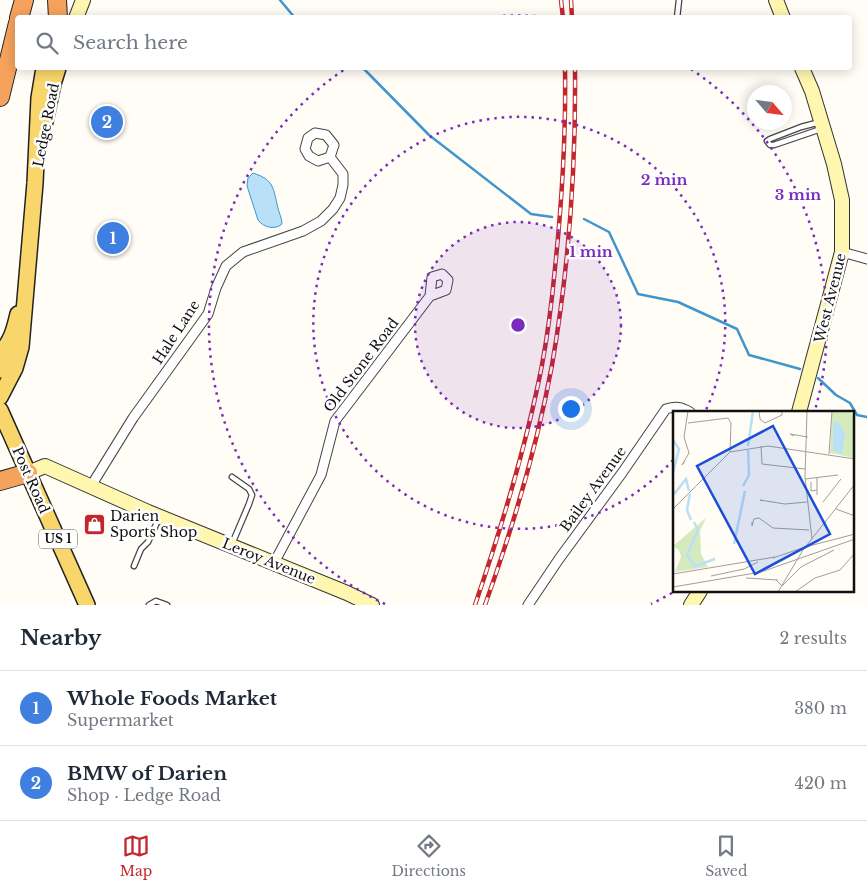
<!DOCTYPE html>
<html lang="en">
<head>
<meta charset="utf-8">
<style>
	body { margin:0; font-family:"Libre Baskerville",serif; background:#f6f6f7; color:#1f2937 }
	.compass { position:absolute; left:747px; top:85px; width:45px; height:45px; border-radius:50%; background:#fff; box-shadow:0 2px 12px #0003; rotate:118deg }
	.you { position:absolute; left:570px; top:408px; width:18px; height:18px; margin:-12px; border:4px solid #fff; border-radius:50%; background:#1a73e8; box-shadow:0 0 0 8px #1a73e833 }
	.badge { display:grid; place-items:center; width:32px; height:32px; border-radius:50%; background:#c4262e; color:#fff; font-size:16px; font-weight:700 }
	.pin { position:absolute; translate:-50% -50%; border:2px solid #fff; box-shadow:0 1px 5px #0006 }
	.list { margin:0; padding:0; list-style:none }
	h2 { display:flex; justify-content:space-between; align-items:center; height:65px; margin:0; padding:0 20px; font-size:21px }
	h2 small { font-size:16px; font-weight:400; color:#747a83 }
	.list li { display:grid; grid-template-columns:32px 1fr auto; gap:15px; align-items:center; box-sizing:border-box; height:75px; padding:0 20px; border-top:1px solid #e0e1e3 }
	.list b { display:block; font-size:19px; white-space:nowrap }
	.list p { margin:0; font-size:16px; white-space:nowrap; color:#747a83 }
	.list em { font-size:16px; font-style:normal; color:#747a83 }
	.icon { flex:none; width:28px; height:28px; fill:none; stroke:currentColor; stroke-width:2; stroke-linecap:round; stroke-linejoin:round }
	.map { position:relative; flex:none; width:867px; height:605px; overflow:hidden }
	.search { position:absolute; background:#fff; box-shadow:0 2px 12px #0003; left:15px; right:15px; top:15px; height:55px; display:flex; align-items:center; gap:12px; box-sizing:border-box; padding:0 18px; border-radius:5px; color:#747a83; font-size:19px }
	.sheet { height:215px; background:#fff }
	nav { display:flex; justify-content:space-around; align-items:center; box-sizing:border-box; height:70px; border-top:1px solid #e0e1e3; background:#fff; font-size:14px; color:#747a83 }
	nav a { display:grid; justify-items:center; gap:2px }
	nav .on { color:#c4262e }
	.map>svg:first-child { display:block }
	.water { fill:#b9e0f7; stroke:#3f96cf }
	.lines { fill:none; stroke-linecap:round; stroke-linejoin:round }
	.stream { stroke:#3f96cf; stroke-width:2.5 }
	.lane-casing { stroke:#444; stroke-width:7 }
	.street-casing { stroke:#444; stroke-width:11 }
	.secondary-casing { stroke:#333; stroke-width:16 }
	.primary-casing { stroke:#222; stroke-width:18 }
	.highway-casing { stroke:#222; stroke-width:20 }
	.lane { stroke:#fff; stroke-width:4.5 }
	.street { stroke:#fff; stroke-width:9 }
	.secondary { stroke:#fff6b0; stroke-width:14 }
	.primary { stroke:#f9d66b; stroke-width:15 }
	.highway { stroke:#f5a25d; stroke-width:18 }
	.rail-casing { stroke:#c4262e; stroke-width:4.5 }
	.rail { stroke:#fff; stroke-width:2.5; stroke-dasharray:8; stroke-linecap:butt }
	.ring { fill:none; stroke:#7b2cbf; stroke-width:2.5; stroke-dasharray:2.5 5 }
	.labels { text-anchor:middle; stroke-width:5; stroke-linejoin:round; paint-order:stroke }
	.shield { fill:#fff; stroke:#585858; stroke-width:1 }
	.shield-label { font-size:12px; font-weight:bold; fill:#111 }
	.street-label { font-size:14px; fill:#111; stroke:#fff }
	.poi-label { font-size:14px; fill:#111; stroke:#fff; text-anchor:start }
	.inset-river { fill:none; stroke:#b9e0f7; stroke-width:2.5 }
	.inset-road { fill:none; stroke:#a09f9a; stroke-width:1 }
	.view { fill:#1d4ed8; fill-opacity:0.15; stroke:#1d4ed8; stroke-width:2.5 }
	.inset-edge { fill:none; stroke:#111; stroke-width:2.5 }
	.centre { fill:#7b2cbf; stroke:#fff; stroke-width:2.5 }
	.ring-label { font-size:15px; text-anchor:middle; font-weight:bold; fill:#7b2cbf; stroke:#fff; stroke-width:5; stroke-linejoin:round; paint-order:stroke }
</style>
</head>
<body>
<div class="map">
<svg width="867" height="605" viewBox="0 0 867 605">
	<rect width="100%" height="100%" fill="#fffdf5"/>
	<path class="water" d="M 253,173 C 275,180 273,189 278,208 C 279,213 282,218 282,224 C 275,230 264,228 258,220 L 247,186 L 248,178 Z"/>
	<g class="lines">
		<g class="stream">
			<path d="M 280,0 L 295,18"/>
			<path d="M 363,68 L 429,135 L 531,214 L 552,217"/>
			<path d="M 584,219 L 609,232 L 638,294 L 678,302 L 737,329 L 749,355 L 800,369"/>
			<path d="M 818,378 L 836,395 L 850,403 L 857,415 L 867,417"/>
		</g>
		<defs>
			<g id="lane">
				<path d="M 677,18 L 679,0"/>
				<path d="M 820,122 L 801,127 L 770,139 L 767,141 L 770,145 L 774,145 L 821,129"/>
				<path d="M 232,477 L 249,489 L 252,495 L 249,504 L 232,544"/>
				<path d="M 134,566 L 141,549 L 148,542 L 159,518"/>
				<path d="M 149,605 L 156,601 L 167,605"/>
			</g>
			<g id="street">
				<path d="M 842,252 L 867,259"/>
				<path d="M 91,486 L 133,418 L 208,314 L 216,288 L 226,266 L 243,252 L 303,231 L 321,221 L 333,209 L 340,198 L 343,185 L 343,174 L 330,157 L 318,161 L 309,156 L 305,149 L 308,138 L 315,133 L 326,135 L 334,145 L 330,157"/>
				<path d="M 274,563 L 321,475 L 335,421 L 430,296 L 432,277 L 442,274 L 448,280 L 446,290 L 430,296"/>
				<path d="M 528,605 L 559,559 L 622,473 L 666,409 C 676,406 681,407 690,412"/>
			</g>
			<g id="secondary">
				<path d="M 776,0 L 783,18"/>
				<path d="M 76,18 L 83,0"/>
				<path d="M 799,412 L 842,252 L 842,200 L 834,164 L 812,91 L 802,68"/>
				<path d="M 28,473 L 45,466 L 148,512 L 347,593 L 372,605"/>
				<path d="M 691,605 L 700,591"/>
			</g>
			<g id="primary">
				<path d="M 45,122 L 53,84 L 58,68"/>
				<path d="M 0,352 C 11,344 15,327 18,314"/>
				<path d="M 0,370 L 8,360 L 14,344"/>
				<path d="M 0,397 L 15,368 L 21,347 L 35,183 L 39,98 L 44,68"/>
				<path d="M 0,410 L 87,605"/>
			</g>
			<g id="highway">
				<path d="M 57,0 L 58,18"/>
				<path d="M 19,18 L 24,0"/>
				<path d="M 0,97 L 18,23"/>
				<path d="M 0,481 L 28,473"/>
			</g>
		</defs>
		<use href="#lane" class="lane-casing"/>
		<use href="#street" class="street-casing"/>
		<use href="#secondary" class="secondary-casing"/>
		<use href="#primary" class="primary-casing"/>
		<use href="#highway" class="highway-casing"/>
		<use href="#lane" class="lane"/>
		<use href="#street" class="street"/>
		<use href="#secondary" class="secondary"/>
		<use href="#primary" class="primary"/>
		<use href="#highway" class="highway"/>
		<defs>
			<g id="rail">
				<path d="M 561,0 L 563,18"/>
				<path d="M 571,0 L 572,18"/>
				<path d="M 475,605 C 502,526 526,447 542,365 C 548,333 552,300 555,268 C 562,201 566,134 565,68"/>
				<path d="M 485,605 C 513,527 537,447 552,365 C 569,267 576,167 575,68"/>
			</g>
		</defs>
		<use href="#rail" class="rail-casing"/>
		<use href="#rail" class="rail"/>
	</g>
	<circle cx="518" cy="325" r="103" fill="#7b2cbf" fill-opacity=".12"/>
	<g class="ring">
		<circle cx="518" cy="325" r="103"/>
		<path d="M673 460A206 206 0 1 1 705 412"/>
		<path d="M672 593A309 309 0 0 1 651 604M385 604A309 309 0 0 1 345 69M488 17A309 309 0 0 1 548 17M691 69A309 309 0 0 1 815 410"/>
	</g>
	<defs>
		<symbol id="shop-square" viewBox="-11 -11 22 22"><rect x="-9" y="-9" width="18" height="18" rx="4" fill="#c4262e" stroke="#fff"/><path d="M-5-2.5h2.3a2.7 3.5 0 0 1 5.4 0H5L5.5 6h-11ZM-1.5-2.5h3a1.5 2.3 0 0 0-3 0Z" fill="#fff"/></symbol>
	</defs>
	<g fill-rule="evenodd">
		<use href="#shop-square" x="82" y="512" width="25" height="25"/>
	</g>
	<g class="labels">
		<rect class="shield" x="39" y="529.5" width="38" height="19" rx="4"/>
		<g class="shield-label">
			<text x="58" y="543">US 1</text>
		</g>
		<g class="street-label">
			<text transform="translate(46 125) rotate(-79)" y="5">Ledge Road</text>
			<text transform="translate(830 298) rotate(-76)" y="5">West Avenue</text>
			<text transform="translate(176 332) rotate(-57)" y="5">Hale Lane</text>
			<text transform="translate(361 365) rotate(-53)" y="5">Old Stone Road</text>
			<text transform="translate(31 480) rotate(66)" y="5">Post Road</text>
			<text transform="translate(593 489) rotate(-54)" y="5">Bailey Avenue</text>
			<text transform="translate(269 561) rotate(22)" y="5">Leroy Avenue</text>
		</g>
		<g class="poi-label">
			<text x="110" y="521">Darien<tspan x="110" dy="16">Sports Shop</tspan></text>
		</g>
	</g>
	<g transform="translate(673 411)">
		<rect width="181" height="181" fill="#fffdf5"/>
		<path d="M 159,0 L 177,0 L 181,7 L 181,47 L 157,42 ZM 33,107 L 27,120 L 28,143 L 35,156 L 2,161 L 8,146 L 6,139 L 0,135 Z" fill="#d5ebbd"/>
		<path d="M 165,11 L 172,23 L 169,43 L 160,39 L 160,12 Z" fill="#b9e0f7"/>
		<path class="inset-river" d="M 0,29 L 6,38 L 0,62M 75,35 L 80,0M 70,75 L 76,64 L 75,39M 0,80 L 2,82 L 13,68 L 16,80M 17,83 L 14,99 L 18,109M 21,111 L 25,119 L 14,144 L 22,156M 61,133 L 72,80M 22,155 L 42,148"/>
		<path class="inset-road" d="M 86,0 L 87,8 L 92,12 L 109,4 L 109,0M 134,0 L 132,66 L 139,128M 15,12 L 55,7 L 58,12 L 57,41M 121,25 L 117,23 L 135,26M 88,35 L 89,53 L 132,58M 156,43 L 159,0M 12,50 L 9,54 L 16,42 L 11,26 L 15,0M 144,67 L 144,84M 132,68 L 165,64M 138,71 L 138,80 L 144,79M 90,90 L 87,89 L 112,93 L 134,91M 150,91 L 168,68M 0,98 L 57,41 L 95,35 L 182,48M 163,98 L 182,105M 79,111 L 79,115 L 81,108 L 86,107 L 100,117 L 136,119M 132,136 L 182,123M 100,147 L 132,136M 0,163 L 102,146M 38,165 L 71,158 L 85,151M 73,167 L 105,169M 103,169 L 109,175 L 128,156 L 161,139M 0,176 L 88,161 L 182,128M 105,181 L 130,139 L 182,73M 122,181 L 142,167 L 167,159 L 182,142"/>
		<path class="view" d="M 100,15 L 157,123 L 82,163 L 24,55 Z"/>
		<rect width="181" height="181" class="inset-edge"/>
	</g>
	<circle cx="518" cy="325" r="8" class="centre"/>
	<g class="ring-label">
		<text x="664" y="185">2 min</text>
		<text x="798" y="200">3 min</text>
		<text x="591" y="257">1 min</text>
	</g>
</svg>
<svg class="compass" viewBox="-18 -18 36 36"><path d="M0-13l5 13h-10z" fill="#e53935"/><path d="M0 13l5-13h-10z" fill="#747a83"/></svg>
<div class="you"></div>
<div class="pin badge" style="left:113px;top:238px;background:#3f7fe0">1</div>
<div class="pin badge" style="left:107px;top:122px;background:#3f7fe0">2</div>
<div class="search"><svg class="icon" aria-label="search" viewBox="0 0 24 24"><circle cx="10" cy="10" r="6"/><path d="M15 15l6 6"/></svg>Search here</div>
</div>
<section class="sheet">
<h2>Nearby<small>2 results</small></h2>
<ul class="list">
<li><span class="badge" style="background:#3f7fe0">1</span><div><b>Whole Foods Market</b><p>Supermarket</p></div><em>380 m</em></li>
<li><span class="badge" style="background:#3f7fe0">2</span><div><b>BMW of Darien</b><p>Shop · Ledge Road</p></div><em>420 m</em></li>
</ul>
</section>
<nav>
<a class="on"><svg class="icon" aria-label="map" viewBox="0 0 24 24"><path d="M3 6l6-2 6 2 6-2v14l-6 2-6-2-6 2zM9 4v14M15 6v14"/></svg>Map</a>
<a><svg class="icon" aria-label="directions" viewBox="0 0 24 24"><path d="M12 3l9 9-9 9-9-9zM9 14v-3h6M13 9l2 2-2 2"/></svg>Directions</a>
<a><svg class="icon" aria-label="saved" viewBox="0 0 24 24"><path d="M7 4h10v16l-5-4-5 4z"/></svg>Saved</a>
</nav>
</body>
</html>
